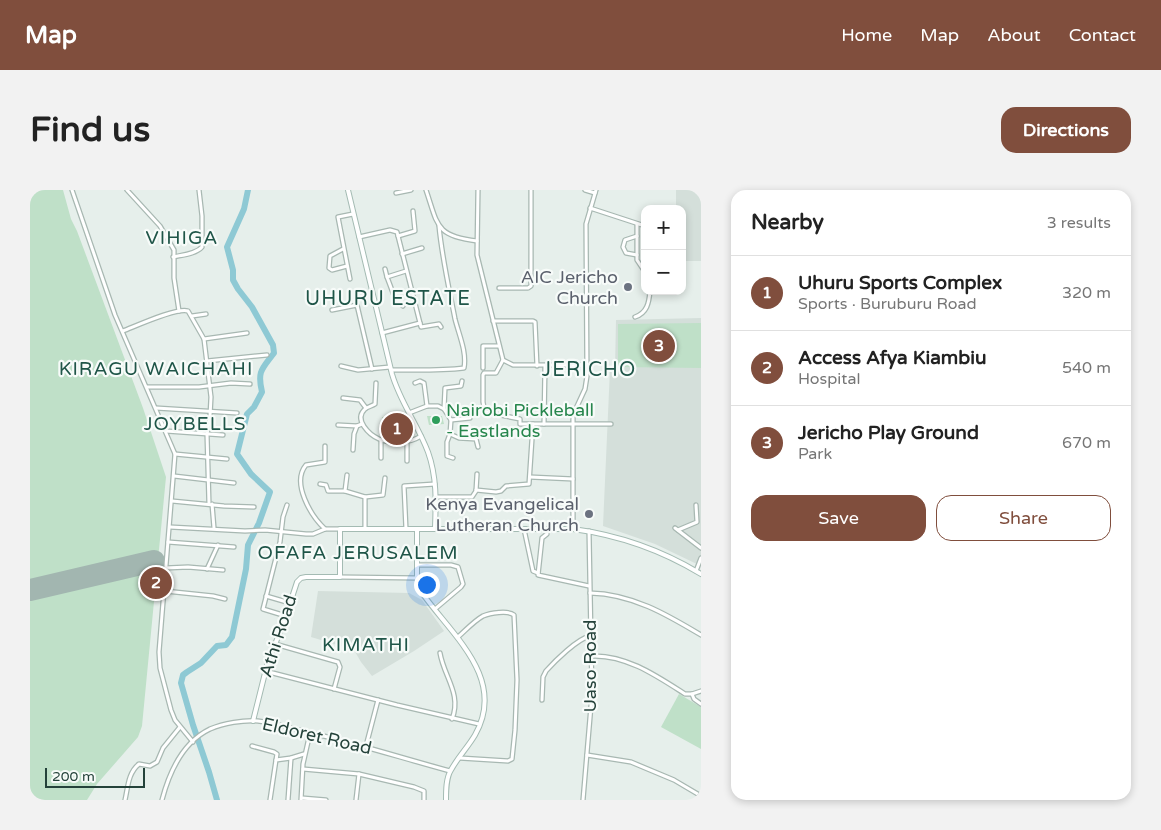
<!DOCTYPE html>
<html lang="en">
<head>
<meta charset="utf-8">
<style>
	body { margin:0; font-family:"Varela Round",sans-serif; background:#f2f2f2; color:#222 }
	.controls { position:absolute; right:15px; top:15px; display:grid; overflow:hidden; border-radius:10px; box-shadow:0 2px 8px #0003 }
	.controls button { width:45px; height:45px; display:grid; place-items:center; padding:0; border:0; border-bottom:1px solid #e0e0e0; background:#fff; color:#222; font:25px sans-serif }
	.scale { position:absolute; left:15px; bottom:12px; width:100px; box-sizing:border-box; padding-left:5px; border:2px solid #24423a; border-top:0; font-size:14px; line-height:18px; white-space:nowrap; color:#24423a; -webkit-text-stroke:4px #f7fbf9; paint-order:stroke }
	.you { position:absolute; left:396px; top:394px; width:18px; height:18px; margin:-12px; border:4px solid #fff; border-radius:50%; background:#1a73e8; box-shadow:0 0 0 8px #1a73e833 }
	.badge { display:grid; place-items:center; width:32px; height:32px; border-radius:50%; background:#804e3d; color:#fff; font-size:16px; font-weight:700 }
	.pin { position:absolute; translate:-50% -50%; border:2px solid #fff; box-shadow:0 1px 5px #0006 }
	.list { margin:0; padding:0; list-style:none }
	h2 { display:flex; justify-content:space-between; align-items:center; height:65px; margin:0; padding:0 20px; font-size:21px }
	h2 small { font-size:16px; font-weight:400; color:#767676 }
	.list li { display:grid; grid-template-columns:32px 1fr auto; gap:15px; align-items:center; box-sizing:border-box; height:75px; padding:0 20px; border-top:1px solid #e0e0e0 }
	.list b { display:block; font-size:19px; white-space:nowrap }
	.list p { margin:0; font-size:16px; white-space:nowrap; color:#767676 }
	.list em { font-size:16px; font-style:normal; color:#767676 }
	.actions { display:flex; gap:10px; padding:15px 20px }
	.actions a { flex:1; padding:11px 0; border:1px solid #804e3d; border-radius:15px; text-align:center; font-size:18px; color:#804e3d }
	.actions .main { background:#804e3d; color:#fff }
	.map { position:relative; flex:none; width:671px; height:610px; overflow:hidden; border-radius:15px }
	header { display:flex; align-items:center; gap:30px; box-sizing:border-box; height:70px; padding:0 25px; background:#804e3d; color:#fff }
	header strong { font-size:24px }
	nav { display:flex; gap:28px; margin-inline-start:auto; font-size:18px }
	.intro { display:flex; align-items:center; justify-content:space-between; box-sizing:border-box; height:120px; padding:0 30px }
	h1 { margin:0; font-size:35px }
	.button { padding:12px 22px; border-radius:15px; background:#804e3d; color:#fff; font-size:18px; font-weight:700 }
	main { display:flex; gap:30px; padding:0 30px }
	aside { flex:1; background:#fff; border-radius:15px; box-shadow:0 2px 8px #0003 }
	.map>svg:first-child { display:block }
	.built { fill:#d4dfda }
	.green { fill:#bfe0c8 }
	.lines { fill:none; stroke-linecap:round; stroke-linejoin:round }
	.river { stroke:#8ec9d4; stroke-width:6 }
	.runway { stroke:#a2b6b0; stroke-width:22 }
	.street-casing { stroke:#a8b8b2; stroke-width:5.5 }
	.secondary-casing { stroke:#a4bbb3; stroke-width:6 }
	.street { stroke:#fff; stroke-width:3 }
	.secondary { stroke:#fff; stroke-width:4 }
	.worship-dot { fill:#6b7280; stroke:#f7fbf9; stroke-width:2 }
	.leisure-dot { fill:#2e9e5b; stroke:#f7fbf9; stroke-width:2 }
	.labels { text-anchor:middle; stroke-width:4.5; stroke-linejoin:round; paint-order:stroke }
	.worship-label { font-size:18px; fill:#5b616d; stroke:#f7fbf9; text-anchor:end }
	.leisure-label { font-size:18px; fill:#27864d; stroke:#f7fbf9; text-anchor:start }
	.street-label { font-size:18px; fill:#24423a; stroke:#f7fbf9 }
	.neighbourhood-label { font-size:19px; letter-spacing:1px; fill:#1f5548; stroke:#f7fbf9 }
	.quarter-label { font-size:20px; letter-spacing:1px; fill:#1f5548; stroke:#f7fbf9 }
</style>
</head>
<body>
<header>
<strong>Map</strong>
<nav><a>Home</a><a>Map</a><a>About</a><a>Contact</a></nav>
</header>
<div class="intro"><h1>Find us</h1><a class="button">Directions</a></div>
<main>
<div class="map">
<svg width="671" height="610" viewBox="0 0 671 610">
	<rect width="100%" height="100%" fill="#e6efeb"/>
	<g class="built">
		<path d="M 646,0 L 671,0 L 671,71 L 652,71 L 652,19 L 646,19 Z"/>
		<path d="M 671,128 L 671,376 L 625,354 L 573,336 L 580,179 L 585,179 L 586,130 Z"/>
		<path d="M 288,401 L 379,403 L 392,410 L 414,441 L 384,461 L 342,486 L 331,472 L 324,460 L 281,447 Z"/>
	</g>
	<g class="green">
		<path d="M 0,0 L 33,0 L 41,29 L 47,41 L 113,218 L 136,287 L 112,536 L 108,547 L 67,594 L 57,610 L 0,610 Z"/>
		<path d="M 671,133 L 671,178 L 588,177 L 588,134 Z"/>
		<path d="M 381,226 L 380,251 L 353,250 L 352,227 Z"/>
		<path d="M 397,226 L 412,226 L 414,234 L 399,235 Z"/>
		<path d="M 649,504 L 671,517 L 671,559 L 631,537 Z"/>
	</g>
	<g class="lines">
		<path class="river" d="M 187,610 L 179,582 L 163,535 L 151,493 L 153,485 L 157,482 L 171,473 L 187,456 L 196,455 L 202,447 L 216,379 L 218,355 L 229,333 L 240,302 L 221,284 L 207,264 L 217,224 L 224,217 L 232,202 C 227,181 232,179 244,163 L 243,155 L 222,117 L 208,99 L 203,90 L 203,80 L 197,57 L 214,19 L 218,0"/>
		<path class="runway" d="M 0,400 L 124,371"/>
		<defs>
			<g id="street">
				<path d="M 42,0 L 85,125 L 145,264 L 129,462 L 130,478 L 141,520 L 145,530 L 163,552"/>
				<path d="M 97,0 L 130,36 L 144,60 L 144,88 L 149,121"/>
				<path d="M 396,0 C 408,35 405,46 447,51"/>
				<path d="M 448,0 L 447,65 L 473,170 L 483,175 L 556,175"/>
				<path d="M 555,0 L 565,3"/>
				<path d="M 366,3 L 381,0"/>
				<path d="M 560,18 L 615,36"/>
				<path d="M 607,34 L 607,70 L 615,82"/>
				<path d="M 368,46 L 385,41 L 383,21"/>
				<path d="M 607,46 L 595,50 L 593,57 L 596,63 L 607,65"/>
				<path d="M 329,47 L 360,40 L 367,42 L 390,133 L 352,143"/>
				<path d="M 313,59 L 300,66 L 299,78 L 302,80 L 317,76"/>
				<path d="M 372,64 L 392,58"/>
				<path d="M 143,67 C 152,65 166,64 172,57 L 172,26 L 169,0"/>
				<path d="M 355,79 L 357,87"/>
				<path d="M 320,89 L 308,27 L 323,24"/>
				<path d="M 469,98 L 498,98 L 501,96 L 501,0"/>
				<path d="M 373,116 L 366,111 L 357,87 L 376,81"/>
				<path d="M 302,120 L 327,115 L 342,179"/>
				<path d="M 162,126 L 176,124"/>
				<path d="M 605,127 C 617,123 619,113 620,101"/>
				<path d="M 463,131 L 503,131 L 505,132 L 507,176"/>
				<path d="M 390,133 L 391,137 L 409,134 L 411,137"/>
				<path d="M 93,141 C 106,136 147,117 158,121 L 174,149 L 181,207 L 180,226 L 177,244 L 179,314"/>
				<path d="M 174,149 L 217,143"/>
				<path d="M 473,170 L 466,183 L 454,183 L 453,185 L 453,212 L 455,222 L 490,229 L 490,234 L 581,234"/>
				<path d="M 177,171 L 237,165"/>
				<path d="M 311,176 L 328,180 L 360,177"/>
				<path d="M 453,178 L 453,156 L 469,156"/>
				<path d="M 361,180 C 385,180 410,181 434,178 C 437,162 429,145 425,129 C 419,98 412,68 409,36"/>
				<path d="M 346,193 L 345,214 C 342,216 337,217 335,219 C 323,230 340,245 349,249 C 362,255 380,253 391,246"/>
				<path d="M 385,193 L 390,191 L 394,193 L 397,216"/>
				<path d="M 117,197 L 169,197 L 201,193 L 220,194"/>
				<path d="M 313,208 L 330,210 L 336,218"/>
				<path d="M 126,218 L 207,223"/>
				<path d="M 414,219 L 415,198 L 431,196 L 432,191"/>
				<path d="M 379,223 L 397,216 L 408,216 L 414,219 L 421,230 L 420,244 L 417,252 L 417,266 L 423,268"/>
				<path d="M 421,230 L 440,228"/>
				<path d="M 514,234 L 515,176"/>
				<path d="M 308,235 L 327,236 L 332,234"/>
				<path d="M 136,241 L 193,245"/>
				<path d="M 420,244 L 429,248 L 446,249 L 448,257"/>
				<path d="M 351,250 L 351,268"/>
				<path d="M 377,252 L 377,271"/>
				<path d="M 323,260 L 324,244 L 327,236"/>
				<path d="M 145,264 L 197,269"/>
				<path d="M 317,285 L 315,301 L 335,307 L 335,338"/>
				<path d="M 144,286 L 204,293"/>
				<path d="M 500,287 L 543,289"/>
				<path d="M 290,294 L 296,295 L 298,301 L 315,301"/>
				<path d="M 446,300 L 466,302 L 471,301 L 476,296 L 499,294 L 503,234"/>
				<path d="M 335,307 L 353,305 L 355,288"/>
				<path d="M 406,307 L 442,307 L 446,301 L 447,284"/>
				<path d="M 142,311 L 194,316 L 224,317"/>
				<path d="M 182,314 L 184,338"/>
				<path d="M 140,337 L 215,341 L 235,340 L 276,344 L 283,344 L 295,339 L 310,339"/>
				<path d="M 645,338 L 671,358"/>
				<path d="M 295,339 C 281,326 261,293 276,275 L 295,272 L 295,256"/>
				<path d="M 376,339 L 374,296 L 405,294"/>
				<path d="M 494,339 L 503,381 L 508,383"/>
				<path d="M 517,339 L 517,344 L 512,348 L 508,385 L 559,396"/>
				<path d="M 543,339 L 543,225 L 555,199 L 557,186 L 556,34 L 566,0"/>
				<path d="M 648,340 L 667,332 L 666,315"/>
				<path d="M 138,352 L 204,357"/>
				<path d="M 387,375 L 421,375 L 428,377 L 433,394 L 431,397 L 405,419"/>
				<path d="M 136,378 L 158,377 L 193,380"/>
				<path d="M 177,379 L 188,355"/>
				<path d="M 666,381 L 671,368"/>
				<path d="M 310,387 L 387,388"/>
				<path d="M 135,401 L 183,406 L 195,409"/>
				<path d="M 560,403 C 602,404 636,424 671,445"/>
				<path d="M 236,406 L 260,413"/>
				<path d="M 256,426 L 233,419 L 250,352 L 253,327 L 257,315"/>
				<path d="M 428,447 C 436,440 444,431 453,426 C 460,423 478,420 484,425 L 487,490 L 485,540 L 482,569 L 478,571 L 430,568"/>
				<path d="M 245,454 L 308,472 L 310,477 L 304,499"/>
				<path d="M 410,463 C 414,487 432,504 422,529"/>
				<path d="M 561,466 C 595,464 627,486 655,504 L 662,504 L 671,501"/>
				<path d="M 235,481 L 367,515 L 449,534"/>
				<path d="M 662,504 L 664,509 L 671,514"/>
				<path d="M 512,510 L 513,487 L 516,481 C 525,471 547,449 560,446"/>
				<path d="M 222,556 L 244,562 L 247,564 L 246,570"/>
				<path d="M 336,556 L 348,510"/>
				<path d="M 557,565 L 601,572 L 644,590 L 671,606"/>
				<path d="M 273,579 L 329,584 L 384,597 L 394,601 L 394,610"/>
				<path d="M 272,608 L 296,610"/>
				<path d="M 95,610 C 98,597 98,583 109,574 L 120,576 L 127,572 L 133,558 L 150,537"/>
				<path d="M 132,610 C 139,583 153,552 180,539 C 194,533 213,530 228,531 C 244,533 261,538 277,542 C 325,553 372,568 420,581"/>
				<path d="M 240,610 L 246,570 L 261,568 L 274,564"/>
				<path d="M 258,610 L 261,568"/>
				<path d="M 271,610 L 273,574 L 280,543"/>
				<path d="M 326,610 L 329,584"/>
				<path d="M 553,610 L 562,504 L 559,341"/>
			</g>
			<g id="secondary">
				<path d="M 318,0 L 362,184 C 370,212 388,235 398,262 C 407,287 406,312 405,338"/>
				<path d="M 387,339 L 387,388 L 390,400 C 419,443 478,487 445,545 C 438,557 428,567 421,580 C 416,588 416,600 416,610"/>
				<path d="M 223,531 L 238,471 L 253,435 L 267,392 L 271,388 L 276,387 L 310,387 L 310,339 L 543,339 C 588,345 633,361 671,384"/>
			</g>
		</defs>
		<use href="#street" class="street-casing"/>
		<use href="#secondary" class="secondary-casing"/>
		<use href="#street" class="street"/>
		<use href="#secondary" class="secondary"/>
	</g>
	<g class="worship-dot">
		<circle cx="598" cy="97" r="5"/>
		<circle cx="559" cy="324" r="5"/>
	</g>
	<circle class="leisure-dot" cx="406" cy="230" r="5"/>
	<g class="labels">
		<g class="worship-label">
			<text x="588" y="93">AIC Jericho<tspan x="588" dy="21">Church</tspan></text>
			<text x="549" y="320">Kenya Evangelical<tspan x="549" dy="21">Lutheran Church</tspan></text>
		</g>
		<g class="leisure-label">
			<text x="416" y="226">Nairobi Pickleball<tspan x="416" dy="21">- Eastlands</tspan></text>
		</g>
		<g class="street-label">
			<text transform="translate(248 446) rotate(-72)" y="6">Athi Road</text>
			<text transform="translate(560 476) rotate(-90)" y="6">Uaso Road</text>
			<text transform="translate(287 546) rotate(13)" y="6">Eldoret Road</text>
		</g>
		<g class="neighbourhood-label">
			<text x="152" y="54">VIHIGA</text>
			<text x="126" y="185">KIRAGU WAICHAHI</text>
			<text x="165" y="240">JOYBELLS</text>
			<text x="328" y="369">OFAFA JERUSALEM</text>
			<text x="336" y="461">KIMATHI</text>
		</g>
		<g class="quarter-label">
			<text x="358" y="115">UHURU ESTATE</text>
			<text x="559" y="186">JERICHO</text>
		</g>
	</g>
</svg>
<div class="controls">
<button>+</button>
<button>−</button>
</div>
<div class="scale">200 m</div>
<div class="you"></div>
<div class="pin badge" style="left:367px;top:239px">1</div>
<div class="pin badge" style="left:126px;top:393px">2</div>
<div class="pin badge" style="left:629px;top:156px">3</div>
</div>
<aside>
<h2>Nearby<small>3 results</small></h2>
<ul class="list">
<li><span class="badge">1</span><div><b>Uhuru Sports Complex</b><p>Sports · Buruburu Road</p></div><em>320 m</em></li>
<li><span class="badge">2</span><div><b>Access Afya Kiambiu</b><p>Hospital</p></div><em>540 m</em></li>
<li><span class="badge">3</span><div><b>Jericho Play Ground</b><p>Park</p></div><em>670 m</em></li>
</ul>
<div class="actions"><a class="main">Save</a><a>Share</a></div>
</aside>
</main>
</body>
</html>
